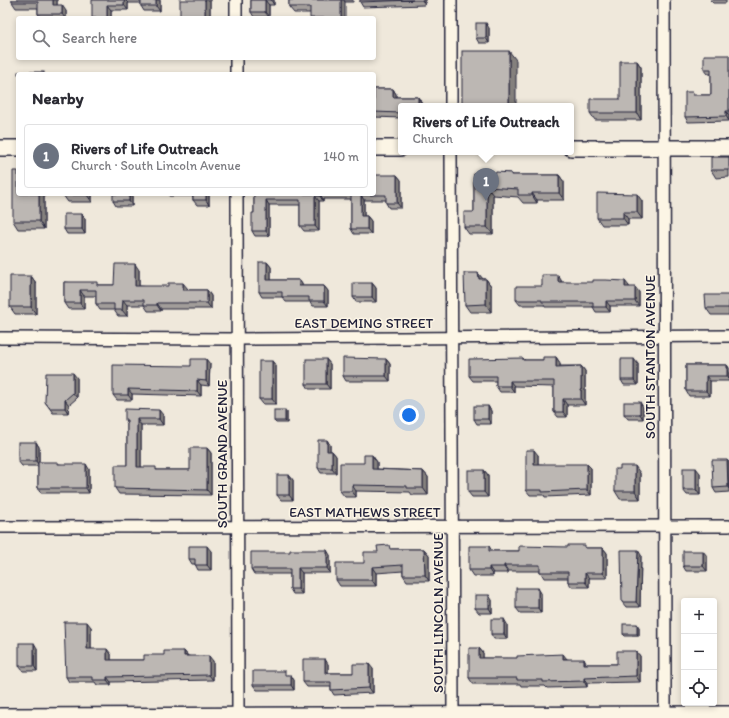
<!DOCTYPE html>
<html lang="en">
<head>
<meta charset="utf-8">
<style>
	body { margin:0; font-family:Itim,sans-serif; background:#f2f2f3; color:#2b2b33 }
	.controls { position:absolute; right:12px; bottom:12px; display:grid; overflow:hidden; border-radius:4px; box-shadow:0 2px 6px #0003 }
	.controls button { width:36px; height:36px; display:grid; place-items:center; padding:0; border:0; border-bottom:1px solid #e1e1e2; background:#fff; color:#2b2b33; font:20px sans-serif }
	.you { position:absolute; left:409px; top:415px; width:14px; height:14px; margin:-10px; border:3px solid #fff; border-radius:50%; background:#1a73e8; box-shadow:0 0 0 6px #1a73e833 }
	.badge { display:grid; place-items:center; width:26px; height:26px; border-radius:50%; background:#2563eb; color:#fff; font-size:13px; font-weight:700 }
	.pin { position:absolute; translate:-50% -33px; filter:drop-shadow(0 1px 2px #0008) }
	.pin::after { content:''; position:absolute; top:21px; width:14px; height:12px; background:inherit; clip-path:polygon(0 0,100% 0,50% 100%) }
	.popup { position:absolute; left:398px; top:103px; width:176px; height:52px; box-sizing:border-box; display:grid; place-content:center; border-radius:4px; background:#fff; filter:drop-shadow(0 1px 3px #0005); font-size:13px; white-space:nowrap; color:#7c7c81 }
	.popup b { font-size:15px; color:#2b2b33 }
	.popup::after { content:''; position:absolute; left:50%; top:100%; margin-left:-8px; border:8px solid transparent; border-top-color:#fff }
	.list { margin:0; padding:0; list-style:none }
	h2 { display:flex; justify-content:space-between; align-items:center; height:52px; margin:0; padding:0 16px; font-size:17px }
	h2 small { font-size:13px; font-weight:400; color:#7c7c81 }
	.list li { display:grid; grid-template-columns:26px 1fr auto; gap:12px; align-items:center; box-sizing:border-box; height:64px; margin:0 8px 8px; padding:0 8px; border:1px solid #e1e1e2; border-radius:4px }
	.list b { display:block; font-size:15px; white-space:nowrap }
	.list p { margin:0; font-size:13px; white-space:nowrap; color:#7c7c81 }
	.list em { font-size:13px; font-style:normal; color:#7c7c81 }
	.icon { flex:none; width:22px; height:22px; fill:none; stroke:currentColor; stroke-width:2; stroke-linecap:round; stroke-linejoin:round }
	.map { position:relative; flex:none; width:729px; height:718px; overflow:hidden }
	.search { position:absolute; background:#fff; box-shadow:0 2px 6px #0003; left:16px; top:16px; width:360px; height:44px; display:flex; align-items:center; gap:10px; box-sizing:border-box; padding:0 14px; border-radius:4px; color:#7c7c81; font-size:15px }
	.panel { position:absolute; background:#fff; box-shadow:0 2px 6px #0003; left:16px; top:72px; width:360px; height:124px; border-radius:4px }
	.map>svg:first-child { display:block }
	.lines { fill:none; stroke-linecap:round; stroke-linejoin:round }
	.street-casing { stroke:#22223b; stroke-width:14 }
	.secondary-casing { stroke:#22223b; stroke-width:18 }
	.street { stroke:#fcf5e5; stroke-width:11 }
	.secondary { stroke:#fcf5e5; stroke-width:15 }
	.wall { fill:#a29d9a; stroke:#22223b }
	.shaded-wall { fill:#84807d; stroke:#22223b }
	.building { fill:#bcb7b3; stroke:#22223b }
	.labels { text-anchor:middle; stroke-width:3; stroke-linejoin:round; paint-order:stroke }
	.street-label { font-size:14px; fill:#22223b; stroke:#fcf5e5 }
</style>
</head>
<body>
<div class="map">
<svg width="729" height="718" viewBox="0 0 729 718">
	<rect width="100%" height="100%" fill="#efe8db"/>
	<filter id="ink" filterUnits="userSpaceOnUse"><feTurbulence type="fractalNoise" baseFrequency=".025" numOctaves="2"/><feDisplacementMap in="SourceGraphic" scale="8" xChannelSelector="R" yChannelSelector="G"/><feConvolveMatrix kernelMatrix="1 2 1 2 8 2 1 2 1" color-interpolation-filters="sRGB"/></filter>
	<g filter="url(#ink)">
		<g class="lines">
			<defs>
				<g id="street">
					<path d="M 236,0 L 236,18"/>
					<path d="M 451,0 L 451,106"/>
					<path d="M 664,0 L 665,713"/>
					<path d="M 236,58 L 236,74"/>
					<path d="M 451,152 L 453,714"/>
					<path d="M 237,194 L 238,714"/>
					<path d="M 0,338 L 237,339 L 729,336"/>
					<path d="M 0,527 L 729,526"/>
				</g>
				<g id="secondary">
					<path d="M 0,148 L 18,148"/>
					<path d="M 374,148 L 401,148"/>
					<path d="M 571,148 L 729,148"/>
					<path d="M 0,716 L 729,714"/>
				</g>
			</defs>
			<use href="#street" class="street-casing"/>
			<use href="#secondary" class="secondary-casing"/>
			<use href="#street" class="street"/>
			<use href="#secondary" class="secondary"/>
		</g>
		<g class="wall">
			<path d="M 12,0 L 57,0 L 57,5 L 66,11 L 66,18 L 41,18 L 38,14 L 38,8 L 16,8 L 12,2 Z"/>
			<path d="M 92,0 L 160,0 L 160,11 L 144,11 L 141,6 L 141,3 L 128,3 L 128,10 L 111,10 L 111,18 Z"/>
			<path d="M 210,0 L 210,18 L 181,18 L 180,17 Z"/>
			<path d="M 251,0 L 274,0 L 274,5 L 269,5 L 269,17 L 254,17 L 251,12 Z"/>
			<path d="M 289,0 L 353,0 L 353,2 L 345,2 L 310,13 L 294,13 L 289,7 Z"/>
			<path d="M 360,0 L 425,0 L 425,5 L 363,7 L 360,2 Z"/>
			<path d="M 710,0 L 726,0 L 726,3 L 713,3 Z"/>
			<path d="M 489,28 L 489,43 L 479,43 L 476,38 Z"/>
			<path d="M 729,55 L 729,121 L 688,122 L 685,117 L 696,95 L 711,95 L 711,74 L 708,74 L 704,69 Z"/>
			<path d="M 637,61 L 641,67 L 641,120 L 595,120 L 590,113 L 620,99 Z"/>
			<path d="M 374,89 L 393,89 L 396,94 L 396,97 L 418,97 L 421,102 L 421,106 L 401,106 L 401,118 L 374,117 Z"/>
			<path d="M 729,157 L 729,177 L 716,178 L 711,170 Z"/>
			<path d="M 511,173 L 513,175 L 559,175 L 564,182 L 564,200 L 537,200 L 537,203 L 523,203 L 518,197 L 493,195 L 493,234 L 469,234 L 464,227 L 474,212 L 474,174 Z"/>
			<path d="M 397,175 L 401,180 L 401,208 L 389,208 L 386,203 L 386,200 L 364,200 L 364,216 L 367,216 L 371,221 L 371,234 L 354,234 L 351,229 L 351,199 L 323,199 L 323,201 L 319,201 L 319,231 L 304,231 L 300,226 L 300,205 L 269,205 L 269,236 L 255,236 L 252,231 L 254,213 L 254,194 Z"/>
			<path d="M 44,194 L 44,229 L 18,229 L 13,221 Z"/>
			<path d="M 92,194 L 92,202 L 68,202 L 63,195 Z"/>
			<path d="M 132,194 L 132,206 L 116,206 L 113,201 Z"/>
			<path d="M 168,194 L 209,194 L 209,205 L 197,205 L 193,200 L 193,196 L 169,196 Z"/>
			<path d="M 642,201 L 642,219 L 628,219 L 628,225 L 602,225 L 597,218 Z"/>
			<path d="M 82,214 L 85,219 L 85,234 L 67,234 L 64,229 Z"/>
			<path d="M 267,262 L 271,267 L 271,280 L 299,280 L 302,284 L 302,286 L 324,286 L 328,291 L 328,306 L 313,306 L 310,302 L 286,302 L 282,297 L 262,297 L 259,292 Z"/>
			<path d="M 139,270 L 139,286 L 188,290 L 207,290 L 211,296 L 211,309 L 161,309 L 161,311 L 148,311 L 144,305 L 127,305 L 127,316 L 118,316 L 114,310 L 100,310 L 96,304 L 96,296 L 84,296 L 84,309 L 68,309 L 64,303 L 64,282 L 99,285 L 114,285 Z"/>
			<path d="M 478,273 L 482,279 L 486,279 L 491,286 L 491,312 L 470,312 L 465,305 Z"/>
			<path d="M 31,276 L 36,283 L 36,314 L 15,314 L 10,307 Z"/>
			<path d="M 561,280 L 561,282 L 629,286 L 629,287 L 639,292 L 639,306 L 610,306 L 610,312 L 596,312 L 593,307 L 545,307 L 544,305 L 520,305 L 516,300 L 542,286 Z"/>
			<path d="M 372,283 L 376,288 L 376,302 L 356,302 L 353,297 Z"/>
			<path d="M 729,295 L 729,315 L 711,315 L 706,308 Z"/>
			<path d="M 556,357 L 560,363 L 560,366 L 581,366 L 585,371 L 585,405 L 567,405 L 567,417 L 558,417 L 554,412 L 554,387 L 514,386 L 514,392 L 500,392 L 496,386 L 496,381 L 473,381 L 469,376 L 523,358 L 525,360 L 543,360 Z"/>
			<path d="M 326,359 L 330,364 L 330,389 L 309,389 L 306,384 Z"/>
			<path d="M 386,359 L 390,364 L 390,381 L 346,381 L 343,376 Z"/>
			<path d="M 272,361 L 276,366 L 276,404 L 263,404 L 259,399 Z"/>
			<path d="M 210,364 L 209,386 L 201,385 L 201,396 L 132,394 L 132,400 L 117,400 L 113,395 L 191,366 Z"/>
			<path d="M 638,364 L 638,385 L 624,385 L 621,380 Z"/>
			<path d="M 686,365 L 727,365 L 729,368 L 729,381 L 710,381 L 710,396 L 689,396 L 686,391 Z"/>
			<path d="M 77,378 L 77,398 L 69,405 L 68,413 L 53,413 L 45,402 Z"/>
			<path d="M 488,406 L 491,411 L 491,424 L 477,424 L 474,419 Z"/>
			<path d="M 643,407 L 643,419 L 628,419 L 624,414 Z"/>
			<path d="M 287,412 L 287,423 L 276,423 L 274,421 Z"/>
			<path d="M 163,415 L 163,425 L 141,425 L 141,467 L 158,470 L 190,470 L 207,448 L 211,453 L 211,495 L 119,494 L 115,488 L 127,465 L 127,424 L 125,420 Z"/>
			<path d="M 327,440 L 330,445 L 330,451 L 332,451 L 336,456 L 336,473 L 321,473 L 318,468 Z"/>
			<path d="M 36,442 L 39,447 L 39,462 L 59,464 L 89,469 L 89,493 L 41,493 L 38,488 L 38,466 L 22,466 L 18,461 Z"/>
			<path d="M 372,455 L 377,462 L 377,469 L 423,471 L 428,477 L 428,495 L 412,495 L 410,492 L 356,491 L 356,497 L 345,497 L 340,491 L 364,463 Z"/>
			<path d="M 538,455 L 538,464 L 591,468 L 591,495 L 545,497 L 544,495 L 530,495 L 526,490 Z"/>
			<path d="M 729,462 L 729,492 L 716,493 L 713,488 Z"/>
			<path d="M 620,469 L 640,473 L 640,499 L 620,499 L 615,491 Z"/>
			<path d="M 484,470 L 488,475 L 488,497 L 472,497 L 468,492 Z"/>
			<path d="M 700,473 L 700,495 L 687,495 L 683,490 Z"/>
			<path d="M 289,475 L 293,480 L 293,500 L 281,500 L 277,495 Z"/>
			<path d="M 489,546 L 492,551 L 519,551 L 587,548 L 603,548 L 607,553 L 607,578 L 589,578 L 589,587 L 572,587 L 568,582 L 568,578 L 544,578 L 540,571 L 508,571 L 508,573 L 493,573 L 493,576 L 473,576 L 469,570 Z"/>
			<path d="M 392,549 L 424,549 L 429,555 L 429,581 L 407,581 L 403,575 L 403,571 L 376,573 L 376,586 L 340,586 L 336,580 L 364,563 L 378,552 Z"/>
			<path d="M 211,551 L 211,570 L 198,570 L 195,564 L 192,564 L 189,559 Z"/>
			<path d="M 330,555 L 330,573 L 302,573 L 302,594 L 293,594 L 290,589 L 290,574 L 254,574 L 251,569 Z"/>
			<path d="M 641,555 L 640,607 L 626,607 L 622,602 Z"/>
			<path d="M 707,556 L 707,571 L 686,571 L 683,566 Z"/>
			<path d="M 541,593 L 541,613 L 520,613 L 516,608 Z"/>
			<path d="M 492,600 L 492,613 L 479,613 L 475,608 Z"/>
			<path d="M 507,624 L 507,639 L 494,639 L 491,634 Z"/>
			<path d="M 91,627 L 91,649 L 111,654 L 111,660 L 144,660 L 184,651 L 188,656 L 213,661 L 213,680 L 111,682 L 111,685 L 97,685 L 95,682 L 69,682 L 66,677 Z"/>
			<path d="M 639,627 L 639,636 L 625,636 L 623,634 Z"/>
			<path d="M 37,648 L 37,671 L 23,671 L 19,666 Z"/>
			<path d="M 479,648 L 483,653 L 483,658 L 567,659 L 587,664 L 617,664 L 636,651 L 640,656 L 640,682 L 587,683 L 587,687 L 547,688 L 545,686 L 521,686 L 520,684 L 473,684 L 469,678 Z"/>
			<path d="M 328,664 L 328,673 L 353,673 L 373,669 L 373,693 L 334,695 L 331,690 L 331,687 L 307,687 L 303,682 Z"/>
			<path d="M 288,675 L 294,680 L 294,690 L 257,690 L 253,685 Z"/>
		</g>
		<g class="shaded-wall">
			<path d="M 53,0 L 57,0 L 57,11 L 53,5 Z"/>
			<path d="M 124,0 L 125,0 L 128,3 L 128,10 L 124,5 Z"/>
			<path d="M 156,0 L 160,0 L 160,11 L 156,6 Z"/>
			<path d="M 205,0 L 210,0 L 210,18 L 206,18 L 205,17 Z"/>
			<path d="M 265,0 L 269,5 L 269,17 L 265,12 Z"/>
			<path d="M 271,0 L 274,0 L 274,5 Z"/>
			<path d="M 341,0 L 344,0 L 345,2 L 345,18 L 341,18 Z"/>
			<path d="M 422,0 L 425,0 L 425,5 Z"/>
			<path d="M 62,5 L 66,11 L 66,18 L 65,18 L 62,14 Z"/>
			<path d="M 107,5 L 111,10 L 111,18 L 107,18 Z"/>
			<path d="M 486,23 L 489,28 L 489,43 L 486,38 Z"/>
			<path d="M 509,51 L 516,60 L 516,106 L 509,106 Z"/>
			<path d="M 637,61 L 641,67 L 641,120 L 637,113 Z"/>
			<path d="M 393,89 L 396,94 L 396,102 L 393,97 Z"/>
			<path d="M 418,97 L 421,102 L 421,106 L 418,106 Z"/>
			<path d="M 726,111 L 729,116 L 729,121 L 726,116 Z"/>
			<path d="M 397,175 L 401,180 L 401,208 L 397,203 Z"/>
			<path d="M 559,175 L 564,182 L 564,200 L 559,193 Z"/>
			<path d="M 487,187 L 493,195 L 493,234 L 487,227 Z"/>
			<path d="M 532,193 L 537,200 L 537,203 L 532,195 Z"/>
			<path d="M 39,194 L 44,194 L 44,229 L 39,221 Z"/>
			<path d="M 87,194 L 92,194 L 92,202 L 87,195 Z"/>
			<path d="M 129,194 L 132,194 L 132,206 L 129,201 Z"/>
			<path d="M 206,194 L 209,194 L 209,205 L 206,200 Z"/>
			<path d="M 320,194 L 323,199 L 323,201 L 320,196 Z"/>
			<path d="M 637,194 L 642,201 L 642,219 L 637,212 Z"/>
			<path d="M 361,195 L 364,200 L 364,221 L 361,216 Z"/>
			<path d="M 315,196 L 319,201 L 319,231 L 315,226 Z"/>
			<path d="M 266,200 L 269,205 L 269,236 L 266,231 Z"/>
			<path d="M 623,212 L 628,219 L 628,225 L 623,218 Z"/>
			<path d="M 82,214 L 85,219 L 85,234 L 82,229 Z"/>
			<path d="M 367,216 L 371,221 L 371,234 L 367,229 Z"/>
			<path d="M 267,262 L 271,267 L 271,284 L 267,280 Z"/>
			<path d="M 135,264 L 139,270 L 139,292 L 135,286 Z"/>
			<path d="M 478,273 L 484,280 L 479,279 Z"/>
			<path d="M 558,275 L 561,280 L 561,287 L 558,282 Z"/>
			<path d="M 31,276 L 36,283 L 36,314 L 31,307 Z"/>
			<path d="M 486,279 L 491,286 L 491,312 L 486,304 Z"/>
			<path d="M 299,280 L 302,284 L 302,291 L 299,286 Z"/>
			<path d="M 625,281 L 629,286 L 629,292 L 625,287 Z"/>
			<path d="M 183,283 L 188,289 L 183,290 Z"/>
			<path d="M 372,283 L 376,288 L 376,302 L 372,297 Z"/>
			<path d="M 324,286 L 328,291 L 328,306 L 324,301 Z"/>
			<path d="M 635,287 L 639,292 L 639,306 L 635,301 Z"/>
			<path d="M 80,290 L 84,296 L 84,309 L 80,303 Z"/>
			<path d="M 207,290 L 211,296 L 211,309 L 207,303 Z"/>
			<path d="M 123,300 L 127,305 L 127,316 L 122,310 Z"/>
			<path d="M 606,301 L 610,306 L 610,312 L 606,307 Z"/>
			<path d="M 157,303 L 161,309 L 161,311 L 157,305 Z"/>
			<path d="M 556,357 L 560,363 L 560,372 L 556,367 Z"/>
			<path d="M 206,359 L 210,364 L 209,386 L 206,381 Z"/>
			<path d="M 326,359 L 330,364 L 330,389 L 326,384 Z"/>
			<path d="M 386,359 L 390,364 L 390,381 L 386,376 Z"/>
			<path d="M 634,359 L 638,364 L 638,385 L 634,380 Z"/>
			<path d="M 272,361 L 276,366 L 276,404 L 272,399 Z"/>
			<path d="M 727,365 L 729,368 L 729,379 L 727,376 Z"/>
			<path d="M 581,366 L 585,371 L 585,405 L 581,399 Z"/>
			<path d="M 73,373 L 77,378 L 77,398 L 73,393 Z"/>
			<path d="M 706,376 L 710,381 L 710,396 L 706,391 Z"/>
			<path d="M 197,380 L 201,385 L 201,396 L 197,391 Z"/>
			<path d="M 510,381 L 514,386 L 514,392 L 510,386 Z"/>
			<path d="M 128,389 L 132,394 L 132,400 L 128,395 Z"/>
			<path d="M 563,399 L 567,405 L 567,417 L 563,412 Z"/>
			<path d="M 65,400 L 69,405 L 68,413 L 65,408 Z"/>
			<path d="M 640,402 L 643,407 L 643,419 L 640,414 Z"/>
			<path d="M 488,406 L 491,411 L 491,424 L 488,419 Z"/>
			<path d="M 159,410 L 163,415 L 163,425 L 159,419 Z"/>
			<path d="M 285,410 L 287,412 L 287,423 L 285,421 Z"/>
			<path d="M 137,419 L 141,425 L 141,473 L 137,467 Z"/>
			<path d="M 327,440 L 330,445 L 330,456 L 327,451 Z"/>
			<path d="M 36,442 L 39,447 L 39,466 L 36,461 Z"/>
			<path d="M 207,448 L 211,453 L 211,495 L 207,490 Z"/>
			<path d="M 534,450 L 538,455 L 538,469 L 534,464 Z"/>
			<path d="M 332,451 L 336,456 L 336,473 L 332,468 Z"/>
			<path d="M 372,455 L 377,462 L 377,475 L 372,469 Z"/>
			<path d="M 727,460 L 729,462 L 729,489 L 728,487 Z"/>
			<path d="M 86,464 L 89,469 L 89,493 L 86,488 Z"/>
			<path d="M 587,464 L 591,468 L 591,495 L 587,490 Z"/>
			<path d="M 635,466 L 640,473 L 640,499 L 635,491 Z"/>
			<path d="M 696,468 L 700,473 L 700,495 L 696,490 Z"/>
			<path d="M 484,470 L 488,475 L 488,497 L 484,492 Z"/>
			<path d="M 423,471 L 428,477 L 428,495 L 423,488 Z"/>
			<path d="M 289,475 L 293,480 L 293,500 L 289,495 Z"/>
			<path d="M 352,485 L 356,491 L 356,497 L 352,491 Z"/>
			<path d="M 207,546 L 211,551 L 211,570 L 207,565 Z"/>
			<path d="M 603,548 L 607,553 L 607,578 L 603,573 Z"/>
			<path d="M 424,549 L 429,555 L 429,581 L 425,575 Z"/>
			<path d="M 327,550 L 330,555 L 330,573 L 327,568 Z"/>
			<path d="M 638,550 L 641,555 L 640,607 L 636,602 Z"/>
			<path d="M 703,551 L 707,556 L 707,571 L 703,566 Z"/>
			<path d="M 504,565 L 508,571 L 508,573 L 504,567 Z"/>
			<path d="M 372,567 L 376,573 L 376,586 L 372,580 Z"/>
			<path d="M 489,567 L 493,573 L 493,576 L 489,570 Z"/>
			<path d="M 298,568 L 302,573 L 302,594 L 298,589 Z"/>
			<path d="M 585,573 L 589,578 L 589,587 L 585,582 Z"/>
			<path d="M 538,588 L 541,593 L 541,613 L 538,608 Z"/>
			<path d="M 489,595 L 492,600 L 492,613 L 489,608 Z"/>
			<path d="M 504,619 L 507,624 L 507,639 L 504,634 Z"/>
			<path d="M 87,622 L 91,627 L 91,654 L 87,649 Z"/>
			<path d="M 637,624 L 639,627 L 639,636 L 637,634 Z"/>
			<path d="M 34,643 L 37,648 L 37,671 L 34,666 Z"/>
			<path d="M 479,648 L 483,653 L 483,664 L 479,658 Z"/>
			<path d="M 107,649 L 111,654 L 111,665 L 107,660 Z"/>
			<path d="M 184,651 L 188,656 L 184,656 Z"/>
			<path d="M 636,651 L 640,656 L 640,682 L 636,676 Z"/>
			<path d="M 563,654 L 567,659 L 563,659 Z"/>
			<path d="M 209,656 L 213,661 L 213,680 L 209,675 Z"/>
			<path d="M 325,659 L 328,664 L 328,678 L 325,673 Z"/>
			<path d="M 584,659 L 587,665 L 584,664 Z"/>
			<path d="M 369,664 L 373,669 L 373,693 L 369,688 Z"/>
			<path d="M 291,675 L 294,680 L 294,690 L 291,685 Z"/>
			<path d="M 107,677 L 111,682 L 111,685 L 107,680 Z"/>
			<path d="M 584,678 L 587,683 L 587,687 L 584,681 Z"/>
		</g>
		<g class="building">
			<path d="M 12,0 L 53,0 L 53,5 L 62,5 L 62,14 L 38,14 L 38,2 L 12,2 Z"/>
			<path d="M 92,0 L 124,0 L 124,5 L 107,5 L 107,18 L 92,18 Z"/>
			<rect x="141" y="0" width="15" height="6"/>
			<rect x="180" y="0" width="25" height="17"/>
			<rect x="251" y="0" width="14" height="12"/>
			<path d="M 289,0 L 341,0 L 341,18 L 310,18 L 310,7 L 289,7 Z"/>
			<path d="M 360,0 L 413,0 L 360,2 Z"/>
			<rect x="476" y="23" width="10" height="15"/>
			<rect x="462" y="51" width="47" height="55"/>
			<path d="M 704,55 L 729,55 L 729,111 L 726,111 L 726,116 L 685,117 L 685,92 L 693,92 L 693,95 L 711,95 L 711,69 L 704,69 Z"/>
			<path d="M 620,61 L 637,61 L 637,113 L 590,113 L 590,99 L 620,99 Z"/>
			<rect x="18" y="72" width="26" height="2"/>
			<path d="M 374,89 L 393,89 L 393,97 L 418,97 L 418,106 L 401,106 L 401,113 L 374,112 Z"/>
			<rect x="711" y="157" width="18" height="13"/>
			<path d="M 13,171 L 18,171 L 18,194 L 39,194 L 39,221 L 13,221 Z"/>
			<path d="M 496,172 L 511,173 L 511,175 L 559,175 L 559,193 L 532,193 L 532,195 L 518,195 L 518,189 L 487,187 L 487,227 L 464,227 L 464,212 L 474,212 L 474,174 L 495,174 Z"/>
			<path d="M 374,175 L 397,175 L 397,203 L 386,203 L 386,195 L 361,195 L 361,216 L 367,216 L 367,229 L 351,229 L 351,194 L 320,194 L 320,196 L 315,196 L 315,226 L 300,226 L 300,200 L 266,200 L 266,231 L 252,231 L 252,213 L 254,213 L 254,194 L 374,194 Z"/>
			<path d="M 597,193 L 637,194 L 637,212 L 623,212 L 623,218 L 597,218 Z"/>
			<rect x="63" y="194" width="24" height="1"/>
			<rect x="113" y="194" width="16" height="7"/>
			<rect x="193" y="194" width="13" height="6"/>
			<rect x="64" y="214" width="18" height="15"/>
			<path d="M 259,262 L 267,262 L 267,280 L 299,280 L 299,286 L 324,286 L 324,301 L 309,301 L 309,297 L 282,297 L 282,292 L 259,292 Z"/>
			<path d="M 115,264 L 135,264 L 135,286 L 168,286 L 168,283 L 183,283 L 183,290 L 207,290 L 207,303 L 157,303 L 157,305 L 144,305 L 144,300 L 123,300 L 122,310 L 114,310 L 114,304 L 96,304 L 96,290 L 80,290 L 80,303 L 64,303 L 64,282 L 97,282 L 97,285 L 114,285 Z"/>
			<path d="M 464,273 L 478,273 L 479,279 L 486,279 L 486,304 L 465,305 Z"/>
			<path d="M 542,275 L 558,275 L 558,282 L 593,282 L 593,280 L 606,280 L 625,281 L 625,287 L 635,287 L 635,301 L 606,301 L 606,307 L 593,307 L 593,302 L 542,302 L 542,300 L 516,300 L 516,286 L 542,286 Z"/>
			<rect x="10" y="276" width="21" height="31"/>
			<rect x="353" y="283" width="19" height="14"/>
			<path d="M 705,295 L 729,295 L 729,308 L 706,308 Z"/>
			<path d="M 543,357 L 556,357 L 556,367 L 581,366 L 581,399 L 563,399 L 563,412 L 554,412 L 554,381 L 510,381 L 510,386 L 496,386 L 496,376 L 469,376 L 469,359 L 523,358 L 523,360 L 543,360 Z"/>
			<path d="M 343,358 L 386,359 L 386,376 L 343,376 Z"/>
			<path d="M 191,359 L 206,359 L 206,381 L 197,380 L 197,391 L 128,389 L 128,395 L 113,395 L 113,365 L 191,366 Z"/>
			<rect x="306" y="359" width="20" height="25"/>
			<rect x="621" y="359" width="13" height="21"/>
			<rect x="259" y="361" width="13" height="38"/>
			<path d="M 686,365 L 727,365 L 727,376 L 706,376 L 706,391 L 686,391 Z"/>
			<path d="M 46,373 L 73,373 L 73,393 L 65,400 L 65,408 L 50,408 L 45,402 Z"/>
			<rect x="624" y="402" width="16" height="12"/>
			<rect x="474" y="406" width="14" height="13"/>
			<path d="M 125,409 L 159,410 L 159,419 L 137,419 L 137,467 L 156,467 L 156,470 L 190,470 L 190,448 L 207,448 L 207,490 L 115,488 L 115,465 L 127,465 L 127,420 L 125,420 Z"/>
			<rect x="274" y="410" width="11" height="11"/>
			<path d="M 318,440 L 327,440 L 327,451 L 332,451 L 332,468 L 318,468 Z"/>
			<rect x="18" y="442" width="18" height="19"/>
			<path d="M 526,450 L 534,450 L 534,464 L 587,464 L 587,490 L 542,492 L 542,490 L 526,490 Z"/>
			<path d="M 364,455 L 372,455 L 372,469 L 423,471 L 423,488 L 407,488 L 407,486 L 352,485 L 352,491 L 340,491 L 340,463 L 364,463 Z"/>
			<path d="M 712,460 L 727,460 L 728,487 L 713,488 Z"/>
			<path d="M 38,462 L 58,462 L 58,464 L 86,464 L 86,488 L 38,488 Z"/>
			<path d="M 620,466 L 635,466 L 635,491 L 615,491 L 615,469 L 620,469 Z"/>
			<rect x="683" y="468" width="13" height="22"/>
			<rect x="468" y="470" width="16" height="22"/>
			<rect x="277" y="475" width="12" height="20"/>
			<path d="M 389,545 L 390,549 L 424,549 L 425,575 L 403,575 L 403,565 L 372,567 L 372,580 L 336,580 L 336,563 L 364,563 L 364,552 L 378,552 L 377,546 Z"/>
			<path d="M 568,545 L 585,545 L 585,548 L 603,548 L 603,573 L 585,573 L 585,582 L 568,582 L 568,572 L 540,572 L 540,565 L 504,565 L 504,567 L 489,567 L 489,570 L 469,570 L 469,546 L 489,546 L 489,551 L 519,551 L 519,546 L 568,547 Z"/>
			<path d="M 189,546 L 207,546 L 207,565 L 195,565 L 195,559 L 189,559 Z"/>
			<path d="M 290,550 L 327,550 L 327,568 L 298,568 L 298,589 L 290,589 L 290,569 L 251,569 L 251,552 L 290,552 Z"/>
			<path d="M 621,550 L 638,550 L 636,602 L 622,602 Z"/>
			<rect x="683" y="551" width="20" height="15"/>
			<rect x="516" y="588" width="22" height="20"/>
			<rect x="475" y="595" width="14" height="13"/>
			<rect x="491" y="619" width="13" height="15"/>
			<path d="M 64,622 L 87,622 L 87,649 L 107,649 L 107,660 L 144,660 L 144,655 L 164,655 L 164,651 L 184,651 L 184,656 L 209,656 L 209,675 L 107,677 L 107,680 L 93,680 L 93,677 L 66,677 Z"/>
			<rect x="623" y="624" width="14" height="10"/>
			<rect x="19" y="643" width="15" height="23"/>
			<path d="M 469,648 L 479,648 L 479,658 L 517,658 L 517,656 L 563,654 L 563,659 L 584,659 L 584,664 L 617,664 L 617,651 L 636,651 L 636,676 L 584,678 L 584,681 L 543,682 L 543,680 L 517,680 L 517,678 L 469,678 Z"/>
			<path d="M 303,659 L 325,659 L 325,673 L 353,673 L 353,664 L 369,664 L 369,688 L 331,690 L 331,682 L 303,682 Z"/>
			<path d="M 253,671 L 285,671 L 285,675 L 291,675 L 291,685 L 253,685 Z"/>
		</g>
	</g>
	<g class="labels">
		<g class="street-label">
			<text x="364" y="328">EAST DEMING STREET</text>
			<text transform="translate(650 357) rotate(-90)" y="5">SOUTH STANTON AVENUE</text>
			<text transform="translate(222 454) rotate(-90)" y="5">SOUTH GRAND AVENUE</text>
			<text x="365" y="517">EAST MATHEWS STREET</text>
			<text transform="translate(438 613) rotate(-90)" y="5">SOUTH LINCOLN AVENUE</text>
		</g>
	</g>
</svg>
<div class="controls">
<button>+</button>
<button>−</button>
<button><svg class="icon" aria-label="locate" viewBox="0 0 24 24"><circle cx="12" cy="12" r="6"/><path d="M12 2v4M12 18v4M2 12h4M18 12h4"/></svg></button>
</div>
<div class="you"></div>
<div class="pin badge" style="left:486px;top:201px;background:#6b7280">1</div>
<div class="popup"><b>Rivers of Life Outreach</b>Church</div>
<div class="search"><svg class="icon" aria-label="search" viewBox="0 0 24 24"><circle cx="10" cy="10" r="6"/><path d="M15 15l6 6"/></svg>Search here</div>
<section class="panel">
<h2>Nearby<small></small></h2>
<ul class="list">
<li><span class="badge" style="background:#6b7280">1</span><div><b>Rivers of Life Outreach</b><p>Church · South Lincoln Avenue</p></div><em>140 m</em></li>
</ul>
</section>
</div>
</body>
</html>
